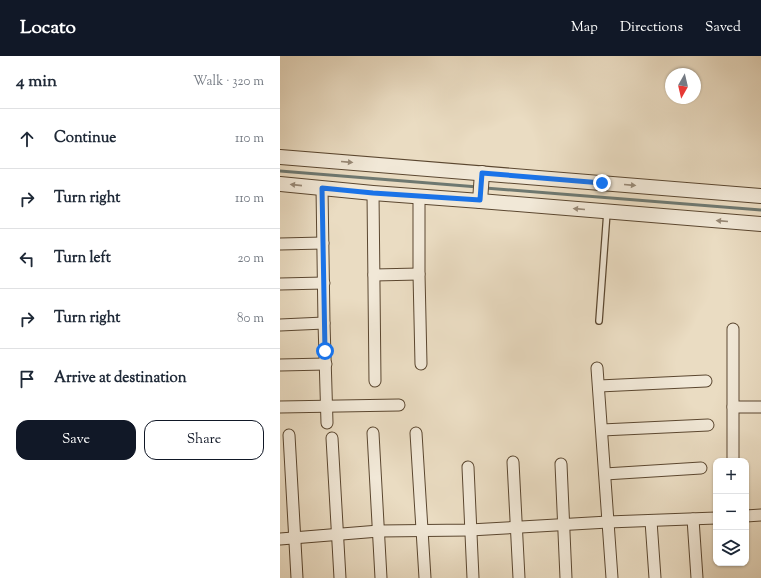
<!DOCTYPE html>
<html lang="en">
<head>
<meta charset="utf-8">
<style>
	body { margin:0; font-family:"Sorts Mill Goudy",serif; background:#f2f2f3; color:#1f2937 }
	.controls { position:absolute; right:12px; bottom:12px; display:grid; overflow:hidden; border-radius:8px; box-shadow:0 1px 3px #0004 }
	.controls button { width:36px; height:36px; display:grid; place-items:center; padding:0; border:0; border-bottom:1px solid #e0e1e3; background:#fff; color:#1f2937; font:20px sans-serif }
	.compass { position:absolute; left:385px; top:12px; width:36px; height:36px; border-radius:50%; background:#fff; box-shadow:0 1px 3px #0004; rotate:188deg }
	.stop { position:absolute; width:12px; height:12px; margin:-9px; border:3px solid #1a73e8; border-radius:50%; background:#fff }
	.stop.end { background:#1a73e8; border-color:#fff; box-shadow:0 1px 4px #0008 }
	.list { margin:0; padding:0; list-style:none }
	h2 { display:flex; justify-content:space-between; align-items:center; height:52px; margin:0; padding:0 16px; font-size:17px }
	h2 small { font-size:13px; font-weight:400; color:#747a83 }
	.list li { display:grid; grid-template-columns:26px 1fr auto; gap:12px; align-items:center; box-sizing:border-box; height:60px; padding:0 16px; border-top:1px solid #e0e1e3 }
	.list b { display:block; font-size:15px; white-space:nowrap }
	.list em { font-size:13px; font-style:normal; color:#747a83 }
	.actions { display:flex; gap:8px; padding:12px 16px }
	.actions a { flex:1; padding:9px 0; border:1px solid #111827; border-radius:12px; text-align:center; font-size:14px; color:#111827 }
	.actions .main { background:#111827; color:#fff }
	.icon { flex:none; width:22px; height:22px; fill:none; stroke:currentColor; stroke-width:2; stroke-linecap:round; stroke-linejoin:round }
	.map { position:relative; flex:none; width:481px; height:522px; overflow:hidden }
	header { display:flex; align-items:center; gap:24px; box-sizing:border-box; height:56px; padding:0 20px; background:#111827; color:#fff }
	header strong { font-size:19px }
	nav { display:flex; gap:22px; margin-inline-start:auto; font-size:14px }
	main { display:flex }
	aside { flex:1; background:#fff }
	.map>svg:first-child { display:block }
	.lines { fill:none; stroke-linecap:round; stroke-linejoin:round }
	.stream { stroke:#6e7870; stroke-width:3 }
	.service-casing { stroke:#5b4730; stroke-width:8 }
	.minor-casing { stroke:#5b4730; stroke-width:13 }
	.tertiary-casing { stroke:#5b4730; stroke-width:16 }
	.service { stroke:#f1e8d7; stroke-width:5.5 }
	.minor { stroke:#f1e8d7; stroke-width:11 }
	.tertiary { stroke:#f1e8d7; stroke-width:14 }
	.oneway { fill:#988976 }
	.route { stroke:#1a73e8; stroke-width:5 }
</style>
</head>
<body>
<header>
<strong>Locato</strong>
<nav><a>Map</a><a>Directions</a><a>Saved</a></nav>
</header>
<main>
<aside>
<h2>4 min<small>Walk · 320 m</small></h2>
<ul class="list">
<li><svg class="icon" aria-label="ahead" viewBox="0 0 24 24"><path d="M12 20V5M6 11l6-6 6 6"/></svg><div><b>Continue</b></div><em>110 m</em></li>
<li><svg class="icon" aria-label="right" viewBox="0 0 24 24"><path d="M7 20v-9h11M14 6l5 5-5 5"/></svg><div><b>Turn right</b></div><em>110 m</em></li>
<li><svg class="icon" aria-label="left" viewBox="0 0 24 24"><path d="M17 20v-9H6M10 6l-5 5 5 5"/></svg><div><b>Turn left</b></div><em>20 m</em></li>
<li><svg class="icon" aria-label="right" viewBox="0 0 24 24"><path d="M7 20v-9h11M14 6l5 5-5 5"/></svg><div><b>Turn right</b></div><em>80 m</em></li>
<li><svg class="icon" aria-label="arrive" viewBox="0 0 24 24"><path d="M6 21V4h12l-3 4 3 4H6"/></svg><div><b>Arrive at destination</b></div></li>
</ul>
<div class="actions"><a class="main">Save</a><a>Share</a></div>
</aside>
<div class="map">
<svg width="481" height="522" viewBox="0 0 481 522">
	<rect width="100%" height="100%" fill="#eadcc2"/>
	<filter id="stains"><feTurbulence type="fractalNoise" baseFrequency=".005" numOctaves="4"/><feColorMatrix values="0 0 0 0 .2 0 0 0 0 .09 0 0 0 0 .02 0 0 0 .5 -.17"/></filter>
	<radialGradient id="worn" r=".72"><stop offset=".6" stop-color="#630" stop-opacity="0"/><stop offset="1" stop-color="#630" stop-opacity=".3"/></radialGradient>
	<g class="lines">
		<g class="stream">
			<path d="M 0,115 L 198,131"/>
			<path d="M 205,132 L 481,154"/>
		</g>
		<defs>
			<path id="service" d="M 319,265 L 327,156"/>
			<g id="minor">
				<path d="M 42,132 L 44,267 L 47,367"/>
				<path d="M 93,137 L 95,325"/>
				<path d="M 139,141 L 139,218 L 141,308"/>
				<path d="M 0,188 L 43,187"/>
				<path d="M 94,219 L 139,218"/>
				<path d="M 0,228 L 44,227"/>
				<path d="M 0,269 L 44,267"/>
				<path d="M 0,309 L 46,308"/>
				<path d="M 317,312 L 332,522"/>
				<path d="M 319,330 L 426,325"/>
				<path d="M 0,351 L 119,349"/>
				<path d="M 453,351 L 481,351"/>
				<path d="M 322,374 L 428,369"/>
				<path d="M 93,377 L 101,522"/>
				<path d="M 136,377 L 145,522"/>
				<path d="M 9,379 L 17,522"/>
				<path d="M 52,382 L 60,522"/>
				<path d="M 453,405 L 453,273"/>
				<path d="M 233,406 L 239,522"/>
				<path d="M 281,408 L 286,522"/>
				<path d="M 188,411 L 193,522"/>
				<path d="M 325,418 L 421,412"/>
				<path d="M 466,460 L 481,459"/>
				<path d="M 413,463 L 417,522"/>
				<path d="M 371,465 L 375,522"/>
				<path d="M 0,483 L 99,475 L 190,474 L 328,466 L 436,462"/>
			</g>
			<g id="tertiary">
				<path d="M 0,101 L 481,140"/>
				<path d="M 0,128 L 93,137 L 200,145 L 481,168"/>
				<path d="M 200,145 L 202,117"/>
			</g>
		</defs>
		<use href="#service" class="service-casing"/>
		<use href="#minor" class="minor-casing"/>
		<use href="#tertiary" class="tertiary-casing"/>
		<use href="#service" class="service"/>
		<use href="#minor" class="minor"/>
		<use href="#tertiary" class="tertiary"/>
	</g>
	<defs><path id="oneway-solid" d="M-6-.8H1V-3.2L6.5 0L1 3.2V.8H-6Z"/></defs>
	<g class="oneway">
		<use href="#oneway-solid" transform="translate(67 106) rotate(5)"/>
		<use href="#oneway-solid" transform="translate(16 129) rotate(-174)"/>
		<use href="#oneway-solid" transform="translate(350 129) rotate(5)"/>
		<use href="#oneway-solid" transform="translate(299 153) rotate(-175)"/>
		<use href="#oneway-solid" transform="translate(442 165) rotate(-175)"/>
	</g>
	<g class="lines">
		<path class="route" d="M 45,295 L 42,132 L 93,137 L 200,144 L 202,117 L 322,127"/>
	</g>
	<rect width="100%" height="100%" filter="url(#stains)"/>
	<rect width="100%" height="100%" fill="url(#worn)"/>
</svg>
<div class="controls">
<button>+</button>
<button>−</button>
<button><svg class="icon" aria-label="layers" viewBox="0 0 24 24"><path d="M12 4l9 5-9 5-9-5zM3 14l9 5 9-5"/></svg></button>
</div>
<svg class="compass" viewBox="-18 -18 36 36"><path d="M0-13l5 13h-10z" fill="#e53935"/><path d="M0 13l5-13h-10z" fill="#747a83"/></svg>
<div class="stop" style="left:45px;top:295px"></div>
<div class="stop end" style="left:322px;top:127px"></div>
</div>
</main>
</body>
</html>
